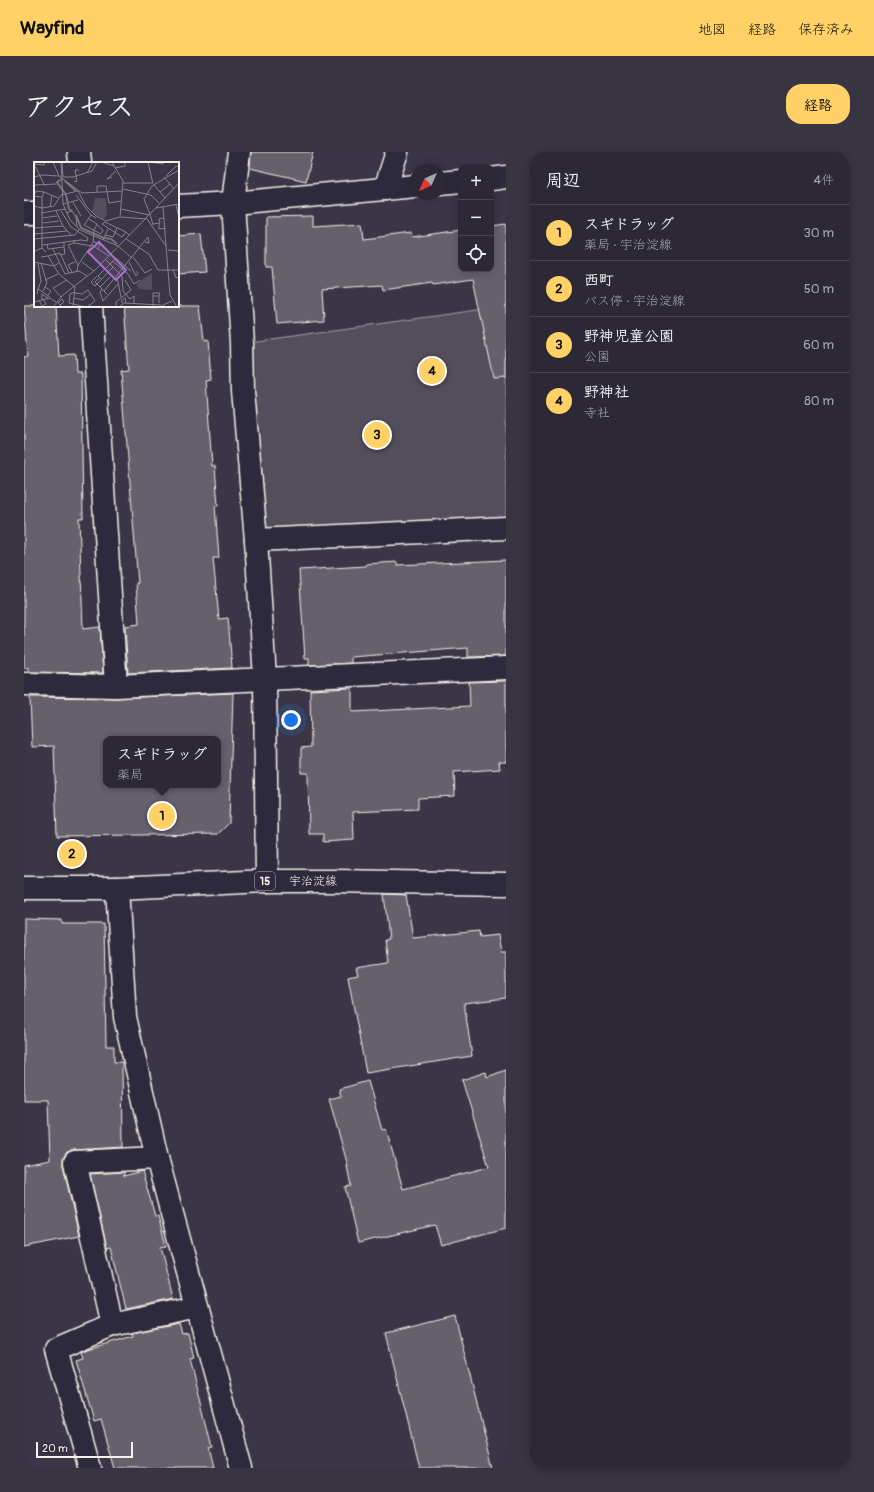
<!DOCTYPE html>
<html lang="ja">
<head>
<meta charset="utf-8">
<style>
	body { margin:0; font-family:Pangolin,"Klee One",sans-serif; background:#383441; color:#f1f3f6 }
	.controls { position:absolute; right:12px; top:12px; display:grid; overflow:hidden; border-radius:8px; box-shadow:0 2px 10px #0003 }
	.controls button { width:36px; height:36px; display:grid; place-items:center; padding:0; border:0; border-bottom:1px solid #484450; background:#2c2835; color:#f1f3f6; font:20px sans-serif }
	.compass { position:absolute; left:386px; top:12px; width:36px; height:36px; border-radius:50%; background:#2c2835; box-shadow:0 2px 10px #0003; rotate:224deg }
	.scale { position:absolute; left:12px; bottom:10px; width:97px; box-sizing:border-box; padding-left:4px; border:2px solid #f4f1e8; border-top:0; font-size:11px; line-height:14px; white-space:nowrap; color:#f4f1e8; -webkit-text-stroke:3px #2f2a3d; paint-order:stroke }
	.you { position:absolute; left:267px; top:568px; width:14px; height:14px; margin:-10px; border:3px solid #fff; border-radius:50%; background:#1a73e8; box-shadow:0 0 0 6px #1a73e833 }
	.badge { display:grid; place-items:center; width:26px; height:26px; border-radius:50%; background:#ffd166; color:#111; font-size:13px; font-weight:700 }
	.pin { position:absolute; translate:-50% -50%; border:2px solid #fff; box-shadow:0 1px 4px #0006 }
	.popup { position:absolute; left:79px; top:584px; width:118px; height:52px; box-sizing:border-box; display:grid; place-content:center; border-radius:8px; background:#2c2835; filter:drop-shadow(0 1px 3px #0005); font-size:13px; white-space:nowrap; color:#a6a6ad }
	.popup b { font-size:15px; color:#f1f3f6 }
	.popup::after { content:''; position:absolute; left:50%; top:100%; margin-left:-8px; border:8px solid transparent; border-top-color:#2c2835 }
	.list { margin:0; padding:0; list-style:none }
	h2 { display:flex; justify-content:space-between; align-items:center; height:52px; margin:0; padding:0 16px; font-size:17px }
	h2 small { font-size:13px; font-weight:400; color:#a6a6ad }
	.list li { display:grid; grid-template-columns:26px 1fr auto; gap:12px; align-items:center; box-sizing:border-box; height:56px; padding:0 16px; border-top:1px solid #484450 }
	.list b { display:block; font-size:15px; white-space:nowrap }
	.list p { margin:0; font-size:13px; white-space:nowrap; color:#a6a6ad }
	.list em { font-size:13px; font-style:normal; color:#a6a6ad }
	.icon { flex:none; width:22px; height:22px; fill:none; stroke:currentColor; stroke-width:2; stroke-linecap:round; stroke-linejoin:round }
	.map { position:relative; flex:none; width:482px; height:1316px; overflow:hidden; border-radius:16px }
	header { display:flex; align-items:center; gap:24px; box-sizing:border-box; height:56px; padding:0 20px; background:#ffd166; color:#111 }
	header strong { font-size:19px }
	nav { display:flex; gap:22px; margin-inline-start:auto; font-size:14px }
	.intro { display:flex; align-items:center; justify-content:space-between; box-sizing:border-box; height:96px; padding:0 24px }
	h1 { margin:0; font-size:28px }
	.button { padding:10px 18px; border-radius:16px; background:#ffd166; color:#111; font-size:14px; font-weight:700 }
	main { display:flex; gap:24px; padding:0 24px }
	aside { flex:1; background:#2c2835; border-radius:16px; box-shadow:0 2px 10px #0003 }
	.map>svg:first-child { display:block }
	.green { fill:#534e5c; stroke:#a4a0a2 }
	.building { fill:#65616c; stroke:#f4f1e8; fill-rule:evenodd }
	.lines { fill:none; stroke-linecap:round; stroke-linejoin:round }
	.minor-casing { stroke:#f4f1e8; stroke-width:25 }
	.major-casing { stroke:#f4f1e8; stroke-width:25 }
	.minor { stroke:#2f2a3d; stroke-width:22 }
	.major { stroke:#2f2a3d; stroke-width:22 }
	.labels { text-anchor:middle; stroke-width:3.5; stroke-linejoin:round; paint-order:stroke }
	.shield { fill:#2f2a3d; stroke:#b9b5b5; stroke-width:1 }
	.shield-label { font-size:11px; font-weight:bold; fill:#f4f1e8 }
	.street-label { font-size:12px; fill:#f4f1e8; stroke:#2f2a3d }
	.inset-river { fill:none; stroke:#78747b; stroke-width:2 }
	.inset-road { fill:none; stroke:#858187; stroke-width:1 }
	.view { fill:#a571cd; fill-opacity:0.15; stroke:#a571cd; stroke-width:2 }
	.inset-edge { fill:none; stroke:#f4f1e8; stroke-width:2 }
</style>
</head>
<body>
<header>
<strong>Wayfind</strong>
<nav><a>地図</a><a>経路</a><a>保存済み</a></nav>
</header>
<div class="intro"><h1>アクセス</h1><a class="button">経路</a></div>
<main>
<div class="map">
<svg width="482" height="1316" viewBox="0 0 482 1316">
	<rect width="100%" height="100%" fill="#3b3647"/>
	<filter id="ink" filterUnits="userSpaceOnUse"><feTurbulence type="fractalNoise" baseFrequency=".025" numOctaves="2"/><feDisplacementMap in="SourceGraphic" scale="8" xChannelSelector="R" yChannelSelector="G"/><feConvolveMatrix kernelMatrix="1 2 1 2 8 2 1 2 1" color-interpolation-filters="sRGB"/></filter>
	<g filter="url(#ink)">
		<path class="green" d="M 482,154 L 482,376 L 232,388 L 218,191 Z"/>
		<g class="building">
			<path d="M 227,0 L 289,0 L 282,29 L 226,16 Z"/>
			<path d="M 289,64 L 289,74 L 338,71 L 340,87 L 387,81 L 388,85 L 437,78 L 437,117 L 467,117 L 467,74 L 482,72 L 482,226 L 470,227 L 449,127 L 409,133 L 408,131 L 359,138 L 358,133 L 298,137 L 300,168 L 253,172 L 248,115 L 242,115 L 242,65 Z"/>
			<path d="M 177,82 L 181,120 L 154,122 L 154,84 Z"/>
			<path d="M 0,154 L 32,154 L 35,204 L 50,203 L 51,222 L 57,222 L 59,366 L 55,366 L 59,477 L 76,475 L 79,521 L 5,520 L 5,516 L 0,516 L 0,205 L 4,204 Z"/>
			<path d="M 100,154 L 176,154 L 180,190 L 184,189 L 187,227 L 182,228 L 188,314 L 191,314 L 194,354 L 191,354 L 195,406 L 189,406 L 195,467 L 204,466 L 208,516 L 104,521 L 101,474 L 115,472 L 112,431 L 114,431 L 97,218 L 105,217 Z"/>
			<path d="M 482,408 L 482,504 L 444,505 L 444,496 L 327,505 L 327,511 L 285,513 L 285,506 L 281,506 L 275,418 L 342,414 L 342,412 L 373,410 L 373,413 Z"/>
			<path d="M 482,529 L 482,610 L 475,610 L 476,617 L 430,620 L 431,644 L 394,646 L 394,657 L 329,660 L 330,688 L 299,690 L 299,682 L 285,682 L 284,621 L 277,621 L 277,596 L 287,595 L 286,538 L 328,536 L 328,560 L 446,554 L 445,530 Z"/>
			<path d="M 209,541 L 205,671 L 194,682 L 33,684 L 30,594 L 8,595 L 6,545 L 93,546 ZM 82,587 L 194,587 L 194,633 L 82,633 Z"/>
			<path d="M 360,742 L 382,743 L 389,786 L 455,779 L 456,785 L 474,783 L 477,800 L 482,800 L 482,846 L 440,851 L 448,904 L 342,921 L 324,825 L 334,823 L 332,816 L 364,811 L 361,788 L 365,787 Z"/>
			<path d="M 0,767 L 38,768 L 38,772 L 80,772 L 82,894 L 90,894 L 90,910 L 98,910 L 99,995 L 50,998 L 43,1000 L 39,1006 L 39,1013 L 55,1084 L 0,1095 L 0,1013 L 26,1008 L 24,948 L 0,948 Z"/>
			<path d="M 482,918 L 482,1076 L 417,1093 L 411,1073 L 334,1091 L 321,1035 L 327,1034 L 323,1014 L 324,1014 L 305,947 L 317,944 L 315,937 L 344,929 L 358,978 L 362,977 L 379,1037 L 465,1015 L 438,928 L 462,920 L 463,925 Z"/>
			<path d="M 118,1019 L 131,1064 L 134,1064 L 142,1094 L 136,1095 L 149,1147 L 102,1157 L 87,1095 L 83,1096 L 66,1022 L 100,1020 L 100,1024 Z"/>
			<path d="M 431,1164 L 469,1316 L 395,1316 L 362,1181 Z"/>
			<path d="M 155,1172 L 158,1182 L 164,1181 L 170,1206 L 166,1207 L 188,1295 L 184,1296 L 189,1316 L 91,1316 L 77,1267 L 70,1269 L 52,1208 L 59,1206 L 57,1200 L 61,1198 L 109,1184 L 108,1181 Z"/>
		</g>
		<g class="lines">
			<defs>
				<g id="minor">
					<path d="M 55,0 L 56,11"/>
					<path d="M 215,0 L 209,51 L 218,191 L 219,239 L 232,388 L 241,526 L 243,729"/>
					<path d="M 467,27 L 482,25"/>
					<path d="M 416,31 L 437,29"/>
					<path d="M 361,37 L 373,0"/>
					<path d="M 154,54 L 209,51 L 392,34"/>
					<path d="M 0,61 L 11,61"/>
					<path d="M 67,154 L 92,534"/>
					<path d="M 232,388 L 482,376"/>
					<path d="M 0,532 L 92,534 L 482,516"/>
					<path d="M 93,736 L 101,865 L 133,1006 L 217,1316"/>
					<path d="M 88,1173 L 51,1010 L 133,1006"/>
					<path d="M 66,1316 L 32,1197 L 88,1173 L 173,1155"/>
				</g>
				<path id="major" d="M 0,736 L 93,736 L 243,729 L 310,729 L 482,732"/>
			</defs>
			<use href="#minor" class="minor-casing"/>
			<use href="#major" class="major-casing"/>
			<use href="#minor" class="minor"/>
			<use href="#major" class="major"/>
		</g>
	</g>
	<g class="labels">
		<rect class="shield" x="231" y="720" width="20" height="18" rx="3"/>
		<g class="shield-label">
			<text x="241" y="733">15</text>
		</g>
		<g class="street-label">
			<text x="289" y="733">宇治淀線</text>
		</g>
	</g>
	<g transform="translate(10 10)">
		<rect width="145" height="145" fill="#3b3647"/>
		<path d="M 61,36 L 72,36 L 73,52 L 70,57 L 58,51 ZM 118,111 L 118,128 L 105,127 L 102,122 Z" fill="#534e5c"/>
		<path class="inset-river" d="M 28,17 L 23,20 L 32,33 L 35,47 L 38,49M 31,19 L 42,29M 42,53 L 47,66 L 70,76 L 77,77 L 83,82"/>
		<path class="inset-road" d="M 19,0 L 25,14 L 48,31 L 88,29M 27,0 L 29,42 L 36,58 L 46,68 L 84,84 L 98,96M 28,0 L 29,15M 67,0 L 80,4M 78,0 L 89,19 L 86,55 L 113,57 L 132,84 L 136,133 L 143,145M 114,0 L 130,2M 114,0 L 119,22M 0,2 L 11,24M 0,2 L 10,3 L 11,0M 81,6 L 91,4 L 91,0M 53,11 L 59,0M 132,14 L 142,4 L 145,5M 0,15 L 8,13 L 25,14M 29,15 L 39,15 L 58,9 L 63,0M 78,15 L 73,17 L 82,9M 130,15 L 140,27M 40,20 L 43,19 L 41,8 L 45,8M 89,21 L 118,21M 0,23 L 23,22M 120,23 L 131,36M 89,27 L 117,33 L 125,41M 44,29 L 52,44 L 62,54 L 72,59 L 86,55M 63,30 L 63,24 L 72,24 L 75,41 L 87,39M 126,30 L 136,22M 42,33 L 57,53M 0,34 L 2,29 L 10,30 L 24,36M 0,34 L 8,35 L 10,30M 39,40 L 47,54M 29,42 L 44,38M 142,43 L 145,56M 0,44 L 8,46 L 8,35M 16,45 L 18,33M 129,45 L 132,84M 122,46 L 145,42M 87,47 L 115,53M 22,49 L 29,64 L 37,73M 7,51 L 31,47M 32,51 L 38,49 L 42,55 L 43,65M 8,56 L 23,54M 62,56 L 57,53 L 50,63 L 67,72 L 69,68 L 63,63M 9,61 L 25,59M 125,61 L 125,67 L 132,66M 119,62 L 126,61 L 125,57 L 130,56M 119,63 L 116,52 L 145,21M 0,66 L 29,64M 92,70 L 88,75 L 68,62 L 71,60 L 92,70 L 95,73M 0,72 L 33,69M 71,73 L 79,75 L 83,66M 0,77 L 41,73 L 45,67M 92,77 L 115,92 L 124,108 L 145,108M 40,78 L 40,81 L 34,83 L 44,103 L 43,109M 69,78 L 74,67M 59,79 L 66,83 L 64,87M 40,81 L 58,84M 13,82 L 14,87 L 30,85 L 30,80M 8,83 L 47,78 L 53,79 L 54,76 L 37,65 L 27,49M 58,83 L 75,94M 8,86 L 8,46 L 20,44 L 27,33 L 44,29M 0,87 L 1,89 L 8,86 L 12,90M 19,87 L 31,112 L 45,109 L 53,114M 134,88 L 145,89 L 145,80M 26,93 L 31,92 L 30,85M 14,94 L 26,91 L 35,111M 7,95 L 14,94 L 20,104 L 25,101M 99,95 L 111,111 L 118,107M 72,98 L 88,114 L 89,129 L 96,137 L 100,134 L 100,141M 79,99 L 94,112 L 100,122 L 106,118M 0,100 L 20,104 L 25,112 L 41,125M 48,100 L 60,109M 95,100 L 102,114 L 104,112 L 102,109M 4,101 L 7,119 L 4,127M 7,101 L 13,121 L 9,129M 44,103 L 59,81 L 60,68 L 63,62 L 55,57M 139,107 L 142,116 L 145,115M 38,110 L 34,103 L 41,100M 0,113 L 1,100M 63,114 L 57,120 L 61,124 L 63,122 L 61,120 L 65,116M 83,115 L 87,135M 67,117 L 64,114 L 82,96 L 97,109M 11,118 L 24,112M 11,125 L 17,129 L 14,133M 66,125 L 76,115M 68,127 L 66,130 L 69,139 L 84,122M 70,129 L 114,75 L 115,81 L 111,80M 41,130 L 36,132 L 35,141 L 52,145M 41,131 L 48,132 L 54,128 L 61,139 L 53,145M 3,132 L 4,127 L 16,135M 73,132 L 63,122 L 79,105M 119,134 L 119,131 L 126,131 L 125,134M 27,135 L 19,126 L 33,118M 40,136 L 49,138 L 57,132M 5,138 L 8,144 L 12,142 L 9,137M 8,138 L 8,132 L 14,136M 0,140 L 16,136 L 22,140M 89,141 L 87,139 L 91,136 L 92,141M 26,143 L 30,140 L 28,137 L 24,141 L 28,145M 19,145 L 29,133 L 61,108 L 116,52 L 110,37 L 118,24 L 145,8M 39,145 L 41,125M 82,145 L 82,140 L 97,128 L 91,118M 85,145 L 90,141 L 127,143M 119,145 L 119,134 L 125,134 L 125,141M 125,145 L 138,139"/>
		<path class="view" d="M 65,80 L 92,108 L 82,118 L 54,90 Z"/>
		<rect width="145" height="145" class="inset-edge"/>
	</g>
</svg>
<div class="controls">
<button>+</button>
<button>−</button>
<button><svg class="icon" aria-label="locate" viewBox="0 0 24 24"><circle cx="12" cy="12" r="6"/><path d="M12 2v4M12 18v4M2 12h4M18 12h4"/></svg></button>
</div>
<svg class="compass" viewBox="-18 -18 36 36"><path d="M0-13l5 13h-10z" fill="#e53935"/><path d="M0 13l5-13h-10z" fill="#a6a6ad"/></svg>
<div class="scale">20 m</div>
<div class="you"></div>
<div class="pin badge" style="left:138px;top:664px">1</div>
<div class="popup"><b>スギドラッグ</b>薬局</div>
<div class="pin badge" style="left:48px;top:702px">2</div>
<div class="pin badge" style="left:353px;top:283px">3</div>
<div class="pin badge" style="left:408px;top:219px">4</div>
</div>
<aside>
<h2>周辺<small>4件</small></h2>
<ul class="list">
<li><span class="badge">1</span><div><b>スギドラッグ</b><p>薬局 · 宇治淀線</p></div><em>30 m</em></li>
<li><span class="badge">2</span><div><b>西町</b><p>バス停 · 宇治淀線</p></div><em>50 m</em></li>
<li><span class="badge">3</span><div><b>野神児童公園</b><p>公園</p></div><em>60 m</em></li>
<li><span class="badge">4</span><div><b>野神社</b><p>寺社</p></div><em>80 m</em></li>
</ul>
</aside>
</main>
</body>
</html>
